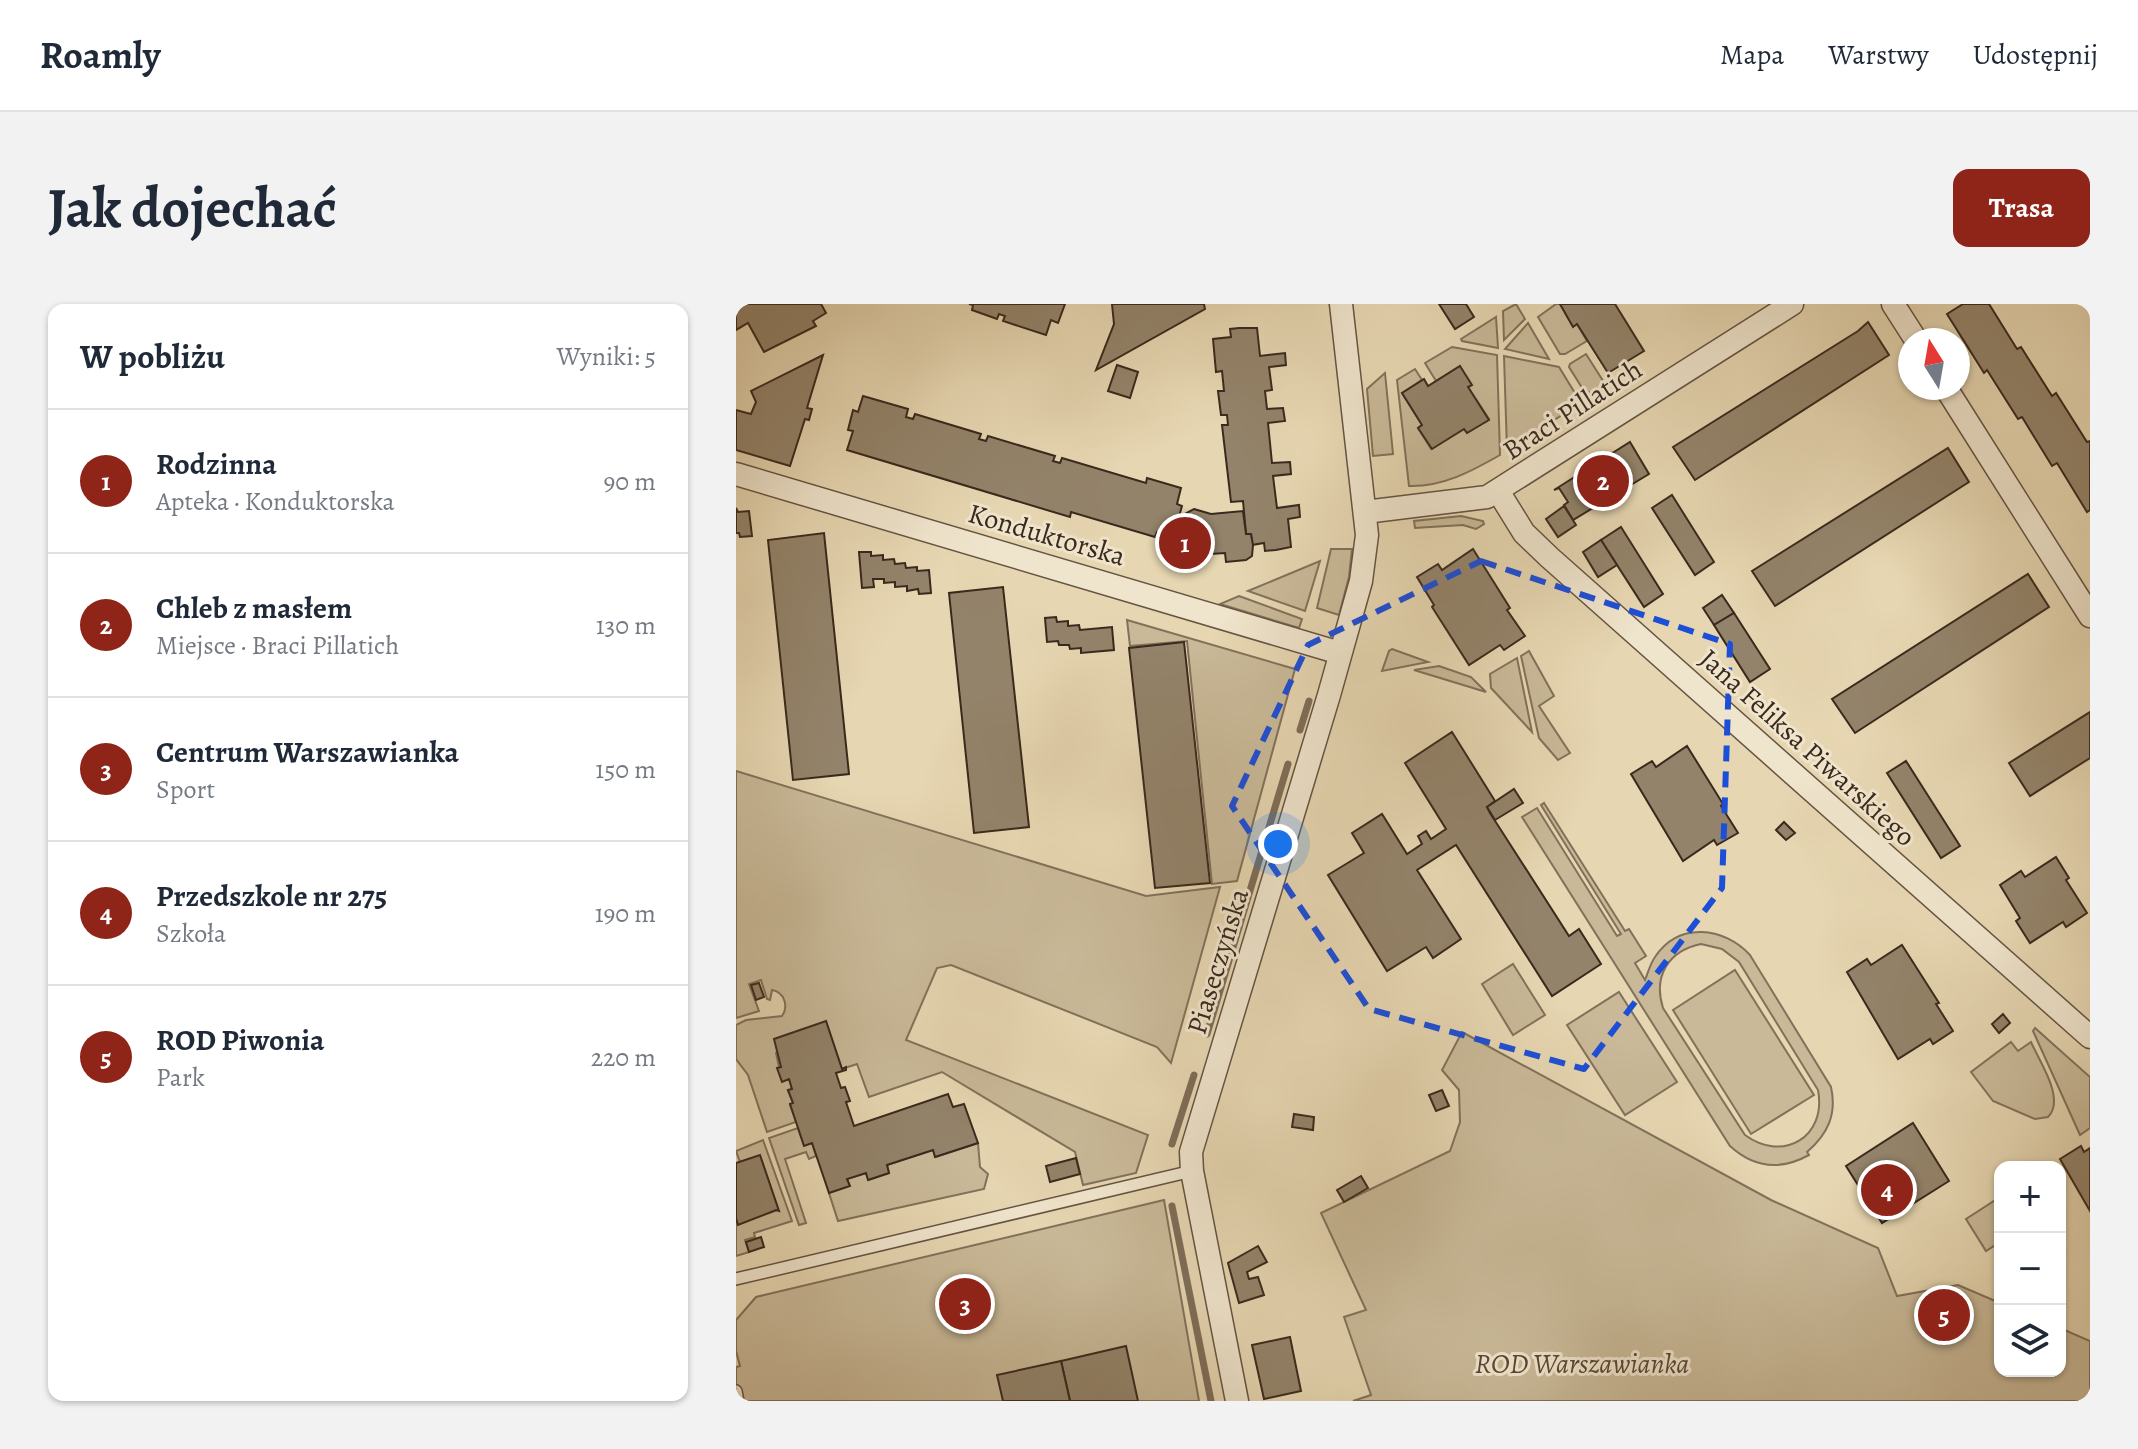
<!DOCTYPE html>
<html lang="pl">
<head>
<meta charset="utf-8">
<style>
	body { margin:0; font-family:Alegreya,serif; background:#f2f2f3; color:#1f2937 }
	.controls { position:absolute; right:24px; bottom:24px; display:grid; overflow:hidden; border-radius:16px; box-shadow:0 2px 6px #0004 }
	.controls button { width:72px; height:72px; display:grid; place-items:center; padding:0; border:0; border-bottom:2px solid #e0e1e3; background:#fff; color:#1f2937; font:40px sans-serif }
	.compass { position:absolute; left:1162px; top:24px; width:72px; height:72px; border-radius:50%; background:#fff; box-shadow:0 2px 6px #0004; rotate:349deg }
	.you { position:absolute; left:542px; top:540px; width:28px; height:28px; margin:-20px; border:6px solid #fff; border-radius:50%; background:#1a73e8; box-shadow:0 0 0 12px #1a73e833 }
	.badge { display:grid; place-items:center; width:52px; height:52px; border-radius:50%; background:#8f2418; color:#fff; font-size:26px; font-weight:700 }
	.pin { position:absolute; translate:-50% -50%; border:4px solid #fff; box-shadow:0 2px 8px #0006 }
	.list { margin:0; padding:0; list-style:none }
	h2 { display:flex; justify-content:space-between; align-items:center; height:104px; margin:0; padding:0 32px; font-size:34px }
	h2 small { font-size:26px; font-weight:400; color:#747a83 }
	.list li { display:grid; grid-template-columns:52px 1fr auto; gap:24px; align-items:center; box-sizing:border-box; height:144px; padding:0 32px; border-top:2px solid #e0e1e3 }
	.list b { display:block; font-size:30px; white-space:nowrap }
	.list p { margin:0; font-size:26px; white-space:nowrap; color:#747a83 }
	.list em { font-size:26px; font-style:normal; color:#747a83 }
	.icon { flex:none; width:44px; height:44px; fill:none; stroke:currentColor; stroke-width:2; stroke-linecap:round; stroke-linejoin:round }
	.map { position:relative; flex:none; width:1354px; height:1097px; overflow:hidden; border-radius:16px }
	header { display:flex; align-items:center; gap:48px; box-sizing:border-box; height:112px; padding:0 40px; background:#fff; border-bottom:2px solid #e0e1e3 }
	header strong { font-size:38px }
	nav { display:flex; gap:44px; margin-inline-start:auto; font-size:28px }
	.intro { display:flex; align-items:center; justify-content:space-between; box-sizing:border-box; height:192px; padding:0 48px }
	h1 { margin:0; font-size:56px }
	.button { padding:20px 36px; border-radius:16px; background:#8f2418; color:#fff; font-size:28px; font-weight:700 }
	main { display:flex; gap:48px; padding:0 48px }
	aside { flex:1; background:#fff; border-radius:16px; box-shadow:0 2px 6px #0004 }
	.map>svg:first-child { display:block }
	.green { fill:#c9b998; stroke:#82715a; stroke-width:2; fill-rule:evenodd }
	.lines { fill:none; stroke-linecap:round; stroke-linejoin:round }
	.stream { stroke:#7e6d58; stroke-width:7 }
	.building { fill:#93836a; stroke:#3a291d; stroke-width:2 }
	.service-casing { stroke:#655442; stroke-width:14 }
	.minor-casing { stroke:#655442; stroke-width:25 }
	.service { stroke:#efe4cc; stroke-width:11 }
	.minor { stroke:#efe4cc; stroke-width:22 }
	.marked { fill:none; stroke:#1d4ed8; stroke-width:6; stroke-dasharray:16 10; stroke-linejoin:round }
	.labels { text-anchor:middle; stroke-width:6; stroke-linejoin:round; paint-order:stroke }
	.street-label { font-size:28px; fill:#3a291d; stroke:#efe4cc }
	.park-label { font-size:28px; font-style:italic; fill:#574636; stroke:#efe4cc }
</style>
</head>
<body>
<header>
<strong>Roamly</strong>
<nav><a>Mapa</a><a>Warstwy</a><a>Udostępnij</a></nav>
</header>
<div class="intro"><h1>Jak dojechać</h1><a class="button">Trasa</a></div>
<main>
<aside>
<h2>W pobliżu<small>Wyniki: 5</small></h2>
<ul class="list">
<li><span class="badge">1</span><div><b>Rodzinna</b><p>Apteka · Konduktorska</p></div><em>90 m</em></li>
<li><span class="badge">2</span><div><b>Chleb z masłem</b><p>Miejsce · Braci Pillatich</p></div><em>130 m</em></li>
<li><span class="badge">3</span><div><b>Centrum Warszawianka</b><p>Sport</p></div><em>150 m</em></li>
<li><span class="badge">4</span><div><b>Przedszkole nr 275</b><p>Szkoła</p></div><em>190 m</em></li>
<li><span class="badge">5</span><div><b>ROD Piwonia</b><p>Park</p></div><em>220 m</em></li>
</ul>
</aside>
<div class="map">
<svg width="1354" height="1097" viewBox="0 0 1354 1097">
	<rect width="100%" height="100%" fill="#e6d6b1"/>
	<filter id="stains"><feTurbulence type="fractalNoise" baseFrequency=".0025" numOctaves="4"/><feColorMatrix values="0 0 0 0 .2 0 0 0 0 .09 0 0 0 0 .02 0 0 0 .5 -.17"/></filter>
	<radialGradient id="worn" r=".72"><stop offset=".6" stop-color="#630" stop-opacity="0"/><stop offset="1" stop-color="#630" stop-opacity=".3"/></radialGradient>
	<g class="green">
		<path d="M 780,0 L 789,15 L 768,36 L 767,7 Z"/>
		<path d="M 820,0 L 824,0 L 837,22 L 841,20 L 851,37 L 829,50 L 824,50 L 802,13 Z"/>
		<path d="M 760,13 L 762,44 L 726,37 L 725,35 Z"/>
		<path d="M 792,19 L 813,55 L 769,45 Z"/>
		<path d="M 716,43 L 761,51 L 764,151 C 736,167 707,183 673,182 L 661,76 L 679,65 L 686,76 L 666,89 L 686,121 L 682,124 L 695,145 L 728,125 L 731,129 L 753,115 L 732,83 L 724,63 L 700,77 L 689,59 Z"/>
		<path d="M 850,50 L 869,80 L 869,84 L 858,90 L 848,87 L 833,63 L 834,60 Z"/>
		<path d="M 768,52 L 823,63 L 845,99 L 771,146 Z"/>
		<path d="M 649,69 L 657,150 L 637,152 L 631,85 Z"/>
		<path d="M 725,212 L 747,217 L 748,220 L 740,225 L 727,221 L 679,224 L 678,217 Z"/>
		<path d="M 595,245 L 616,245 L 613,273 L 603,311 L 581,304 Z"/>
		<path d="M 584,257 L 569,307 L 512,287 Z"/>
		<path d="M 503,292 L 566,315 L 563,324 L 484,300 Z"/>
		<path d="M 391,316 L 559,365 L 501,577 L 476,580 L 451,337 L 394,342 Z"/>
		<path d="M 656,345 L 692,358 L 646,367 L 653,347 Z"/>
		<path d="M 793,347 L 818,392 L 803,402 L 834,449 L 822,456 L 803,434 L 785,352 Z"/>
		<path d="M 781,354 L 796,428 L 755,384 L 754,370 Z"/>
		<path d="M 703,362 L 735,373 L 750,388 L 678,366 Z"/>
		<path d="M 0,467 L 410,592 L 484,583 L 435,759 L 421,743 L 215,661 L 201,664 L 170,736 L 412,831 L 400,869 L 347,881 L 339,848 L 206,768 L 133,793 L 121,760 L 106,765 L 90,717 L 40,749 L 46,777 L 53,775 L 56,785 L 52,787 L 57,799 L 54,801 L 60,818 L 31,828 L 12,771 L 0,755 L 0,721 L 10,716 L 46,712 C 53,702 48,688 36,686 L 34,696 L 31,695 L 25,676 L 13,680 L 23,707 L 0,714 Z"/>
		<path d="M 808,499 L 889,627 L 893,625 L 910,652 L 899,659 L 909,676 C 912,669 914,660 919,653 C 943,617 988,623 1014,651 L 1095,783 C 1101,810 1092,830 1071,848 L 1073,851 C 1044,867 1018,864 994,842 L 786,513 L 801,504 L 881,632 L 885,630 L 805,501 ZM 965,640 L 986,645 L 1003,658 L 1082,786 C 1091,833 1047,859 1009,831 L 927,704 C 917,672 932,647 965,640 Z"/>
		<path d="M 777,660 L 809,711 L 777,731 L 746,680 Z"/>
		<path d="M 999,666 L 1078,791 L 1015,830 L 937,706 Z"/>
		<path d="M 883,688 L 941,778 L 889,811 L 831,721 Z"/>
		<path d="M 1299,724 L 1354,773 L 1354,824 L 1344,831 L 1297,727 Z"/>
		<path d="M 726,728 L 1035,896 L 1142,944 L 1161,992 L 1222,981 L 1264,999 L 1264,1067 L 1324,1067 L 1324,1024 L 1354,1037 L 1354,1097 L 617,1097 L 635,1091 L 608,1013 L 630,1006 L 585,909 L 714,847 L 724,818 L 723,786 L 706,766 Z"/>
		<path d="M 1275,738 L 1282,747 L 1295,738 C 1303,757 1330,795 1312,813 L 1299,815 L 1257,797 L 1235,768 Z"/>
		<path d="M 62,824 L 68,841 L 76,839 L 80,852 L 73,855 L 70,848 L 49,855 L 70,919 L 63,921 L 33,834 Z"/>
		<path d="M 27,836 L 56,917 L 18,929 L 19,933 L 9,936 L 13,948 L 0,952 L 0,914 L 3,920 L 42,906 L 24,852 L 4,858 L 0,847 Z"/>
		<path d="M 242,839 L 244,863 L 252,870 L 248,885 L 102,917 L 93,889 L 113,882 L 111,875 L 130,869 L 133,876 L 153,869 L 151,861 L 197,846 L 200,853 Z"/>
		<path d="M 1261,895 L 1264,901 L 1264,938 L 1250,947 L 1230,915 Z"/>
		<path d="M 428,896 L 463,1097 L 0,1097 L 0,1063 L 4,1062 L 0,1047 L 0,1016 L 20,993 Z"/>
	</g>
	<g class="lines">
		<g class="stream">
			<path d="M 564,426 L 573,397"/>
			<path d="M 471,730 L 552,460"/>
			<path d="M 436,840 L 458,771"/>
			<path d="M 436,902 L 475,1097"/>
		</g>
	</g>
	<g class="building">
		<path d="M 0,0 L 85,0 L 90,9 L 77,17 L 80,22 L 28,48 L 12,19 L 0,26 Z"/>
		<path d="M 233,0 L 329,0 L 322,19 L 315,16 L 310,31 L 267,17 L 269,12 L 263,10 L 261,15 L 236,6 L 237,1 Z"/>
		<path d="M 376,0 L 468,0 L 469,5 L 360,66 L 378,20 Z"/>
		<path d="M 703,0 L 730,0 L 738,13 L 719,25 Z"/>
		<path d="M 824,0 L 879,0 L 908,47 L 872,69 L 841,20 L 837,23 Z"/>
		<path d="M 1227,0 L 1253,0 L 1281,45 L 1285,43 L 1316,92 L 1320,89 L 1351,138 L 1354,137 L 1354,206 L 1351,208 L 1321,159 L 1316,162 L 1286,113 L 1282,115 L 1251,66 L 1248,69 L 1211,10 Z"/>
		<path d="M 1132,18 L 1153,51 L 959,176 L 937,143 L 1122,27 Z"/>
		<path d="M 503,24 L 521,24 L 524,52 L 549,49 L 550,61 L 533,63 L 536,86 L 529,87 L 531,105 L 547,104 L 549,117 L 532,119 L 536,159 L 554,158 L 555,170 L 537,172 L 541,204 L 563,201 L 564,213 L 552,215 L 555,243 L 540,246 L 529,247 L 528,239 L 516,241 L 515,230 L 510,230 L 507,197 L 495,198 L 486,121 L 492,121 L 491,111 L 485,111 L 482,87 L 488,87 L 486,67 L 480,68 L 477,35 L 495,33 L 494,25 Z"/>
		<path d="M 87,51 L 71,104 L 76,105 L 73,116 L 69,115 L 54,162 L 0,146 L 0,106 L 15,110 L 20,98 L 15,87 Z"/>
		<path d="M 381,61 L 402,68 L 394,94 L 372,87 Z"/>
		<path d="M 724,62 L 736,81 L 732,83 L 753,116 L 731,129 L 728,125 L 696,145 L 682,124 L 686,121 L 666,89 L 688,75 L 692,82 Z"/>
		<path d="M 127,92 L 172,105 L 170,113 L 177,115 L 179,110 L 245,130 L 243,135 L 250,137 L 252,132 L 319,152 L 317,157 L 324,159 L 326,154 L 410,179 L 411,174 L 445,184 L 441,200 L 446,202 L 437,233 L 421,228 L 419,233 L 335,208 L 334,213 L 111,146 L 117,127 L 112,126 L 117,106 L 122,108 Z"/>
		<path d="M 894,138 L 913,170 L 837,216 L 828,201 L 832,198 L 823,184 L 818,186 Z"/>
		<path d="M 1212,144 L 1233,178 L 1039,302 L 1016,267 Z"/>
		<path d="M 936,191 L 978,258 L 959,271 L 916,204 Z"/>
		<path d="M 828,202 L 840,221 L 822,233 L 810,215 Z"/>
		<path d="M 0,204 L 2,208 L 13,207 L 16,232 L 4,233 L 3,229 L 0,229 Z"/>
		<path d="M 458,205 L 475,210 L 507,207 L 510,230 L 515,230 L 517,241 L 516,252 L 510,256 L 490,258 L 489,249 L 442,252 L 437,247 L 435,240 L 442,216 L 447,218 L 449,210 Z"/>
		<path d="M 885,223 L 927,290 L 908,303 L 865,236 Z"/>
		<path d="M 88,229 L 113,470 L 57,476 L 32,236 Z"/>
		<path d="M 865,236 L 881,261 L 862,273 L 847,248 Z"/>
		<path d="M 737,245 L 774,304 L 771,306 L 789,332 L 768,346 L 764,341 L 733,361 L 696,303 L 698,301 L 681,273 L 702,260 L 706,266 Z"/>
		<path d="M 123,248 L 135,248 L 135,252 L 147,251 L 147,256 L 158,255 L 159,260 L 169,259 L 170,264 L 181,263 L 181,267 L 193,266 L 195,289 L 183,290 L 182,285 L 171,287 L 171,282 L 159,283 L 159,278 L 148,279 L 148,275 L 137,275 L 138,283 L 126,284 Z"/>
		<path d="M 1292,270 L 1313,303 L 1119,429 L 1096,395 Z"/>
		<path d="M 267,283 L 293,523 L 238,529 L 213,289 Z"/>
		<path d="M 986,291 L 998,309 L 978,321 L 967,304 Z"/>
		<path d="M 998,309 L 1034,365 L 1014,378 L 978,321 Z"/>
		<path d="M 320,313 L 321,318 L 332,317 L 332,322 L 343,321 L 344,326 L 376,323 L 378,346 L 345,349 L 345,344 L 334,345 L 333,341 L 323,341 L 322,337 L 311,338 L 309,314 Z"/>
		<path d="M 448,338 L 474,579 L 419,584 L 393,344 Z"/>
		<path d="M 1354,408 L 1354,454 L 1294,492 L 1273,459 Z"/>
		<path d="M 716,428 L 759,497 L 751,503 L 754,509 L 833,632 L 843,625 L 865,660 L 816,692 L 720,541 L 681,566 L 725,635 L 697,654 L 690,643 L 651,667 L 592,571 L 628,549 L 616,529 L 646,510 L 671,550 L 686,540 L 682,532 L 690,527 L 695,535 L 710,525 L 669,459 Z"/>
		<path d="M 951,442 L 987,500 L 985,502 L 1002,529 L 981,541 L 978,536 L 947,557 L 895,470 L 916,457 L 920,463 Z"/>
		<path d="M 1170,457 L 1224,542 L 1205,554 L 1151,469 Z"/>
		<path d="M 778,485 L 787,499 L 759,516 L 751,503 Z"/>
		<path d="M 1048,518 L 1059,529 L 1050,536 L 1040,526 Z"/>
		<path d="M 1320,553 L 1333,574 L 1330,576 L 1351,609 L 1330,623 L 1327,618 L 1294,639 L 1280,617 L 1284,614 L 1264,581 L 1285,567 L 1289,573 Z"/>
		<path d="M 1166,641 L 1203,699 L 1200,700 L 1217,727 L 1197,740 L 1194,735 L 1162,755 L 1111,668 L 1131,655 L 1135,661 Z"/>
		<path d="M 23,679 L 28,693 L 20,696 L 15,681 Z"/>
		<path d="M 1267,710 L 1274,719 L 1263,729 L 1256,720 Z"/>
		<path d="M 90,717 L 106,765 L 110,763 L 110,766 L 100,769 L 105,784 L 109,783 L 114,797 L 110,798 L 118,822 L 212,790 L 217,803 L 228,800 L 242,839 L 199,853 L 197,846 L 151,861 L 153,869 L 132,876 L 130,869 L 111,875 L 114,882 L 93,889 L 76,839 L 68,842 L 54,800 L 57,799 L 52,786 L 56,785 L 53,775 L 46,778 L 41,764 L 45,763 L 38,735 Z"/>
		<path d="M 706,786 L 713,802 L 700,807 L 693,791 Z"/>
		<path d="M 558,810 L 578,813 L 577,826 L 556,823 Z"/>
		<path d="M 1177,819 L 1213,877 L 1146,919 L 1110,862 Z"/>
		<path d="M 1345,842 L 1348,848 L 1354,844 L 1354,907 L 1324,855 Z"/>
		<path d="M 24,851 L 43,907 L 40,906 L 2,921 L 0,914 L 0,859 Z"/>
		<path d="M 340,854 L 344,870 L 314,878 L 310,862 Z"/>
		<path d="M 625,872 L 632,884 L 608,898 L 601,886 Z"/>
		<path d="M 25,933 L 28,943 L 13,948 L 10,938 Z"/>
		<path d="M 522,942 L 531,958 L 511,968 L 513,975 L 522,973 L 528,991 L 503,999 L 492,959 Z"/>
		<path d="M 554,1033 L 565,1087 L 528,1095 L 516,1041 Z"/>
		<path d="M 390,1042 L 402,1097 L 334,1097 L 325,1057 Z"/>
		<path d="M 325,1057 L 334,1097 L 267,1097 L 261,1071 Z"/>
	</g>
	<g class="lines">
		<defs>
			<g id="service">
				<path d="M 0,975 L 456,867"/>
				<path d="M 0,1087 L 2,1097"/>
			</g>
			<g id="minor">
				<path d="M 1157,0 L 1180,36"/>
				<path d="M 1210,84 L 1354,312"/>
				<path d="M 0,170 L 604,349"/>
				<path d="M 762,187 L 788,229 L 813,253 L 1354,733"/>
				<path d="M 629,208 L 751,193 L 1056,0"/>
				<path d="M 501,1097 L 456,867 L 455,848 L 593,391 L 625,277 L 631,231 L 605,0"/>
			</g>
		</defs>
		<use href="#service" class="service-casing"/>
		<use href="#minor" class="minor-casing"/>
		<use href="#service" class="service"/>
		<use href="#minor" class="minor"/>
	</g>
	<path class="marked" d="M 745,257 L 994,340 L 986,584 L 848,765 L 633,705 L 496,502 L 572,341 Z"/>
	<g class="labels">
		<g class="street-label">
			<text transform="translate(836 105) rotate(-33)" y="10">Braci Pillatich</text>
			<text transform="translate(311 230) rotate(16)" y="10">Konduktorska</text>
			<text transform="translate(1072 443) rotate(42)" y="10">Jana Feliksa Piwarskiego</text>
			<text transform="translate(481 657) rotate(-73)" y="10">Piaseczyńska</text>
		</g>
		<g class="park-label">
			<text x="846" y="1069">ROD Warszawianka</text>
		</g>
	</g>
	<rect width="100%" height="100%" filter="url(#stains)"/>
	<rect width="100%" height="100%" fill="url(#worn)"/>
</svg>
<div class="controls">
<button>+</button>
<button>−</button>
<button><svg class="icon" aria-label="layers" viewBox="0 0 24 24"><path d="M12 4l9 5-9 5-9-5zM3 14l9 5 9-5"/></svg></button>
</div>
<svg class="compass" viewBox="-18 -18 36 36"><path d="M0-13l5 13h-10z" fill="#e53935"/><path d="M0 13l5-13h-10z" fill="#747a83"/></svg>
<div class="you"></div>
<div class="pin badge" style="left:449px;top:239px">1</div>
<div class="pin badge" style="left:867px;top:177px">2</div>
<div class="pin badge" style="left:229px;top:1000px">3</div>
<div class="pin badge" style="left:1151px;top:886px">4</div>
<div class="pin badge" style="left:1208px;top:1011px">5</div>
</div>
</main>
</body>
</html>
